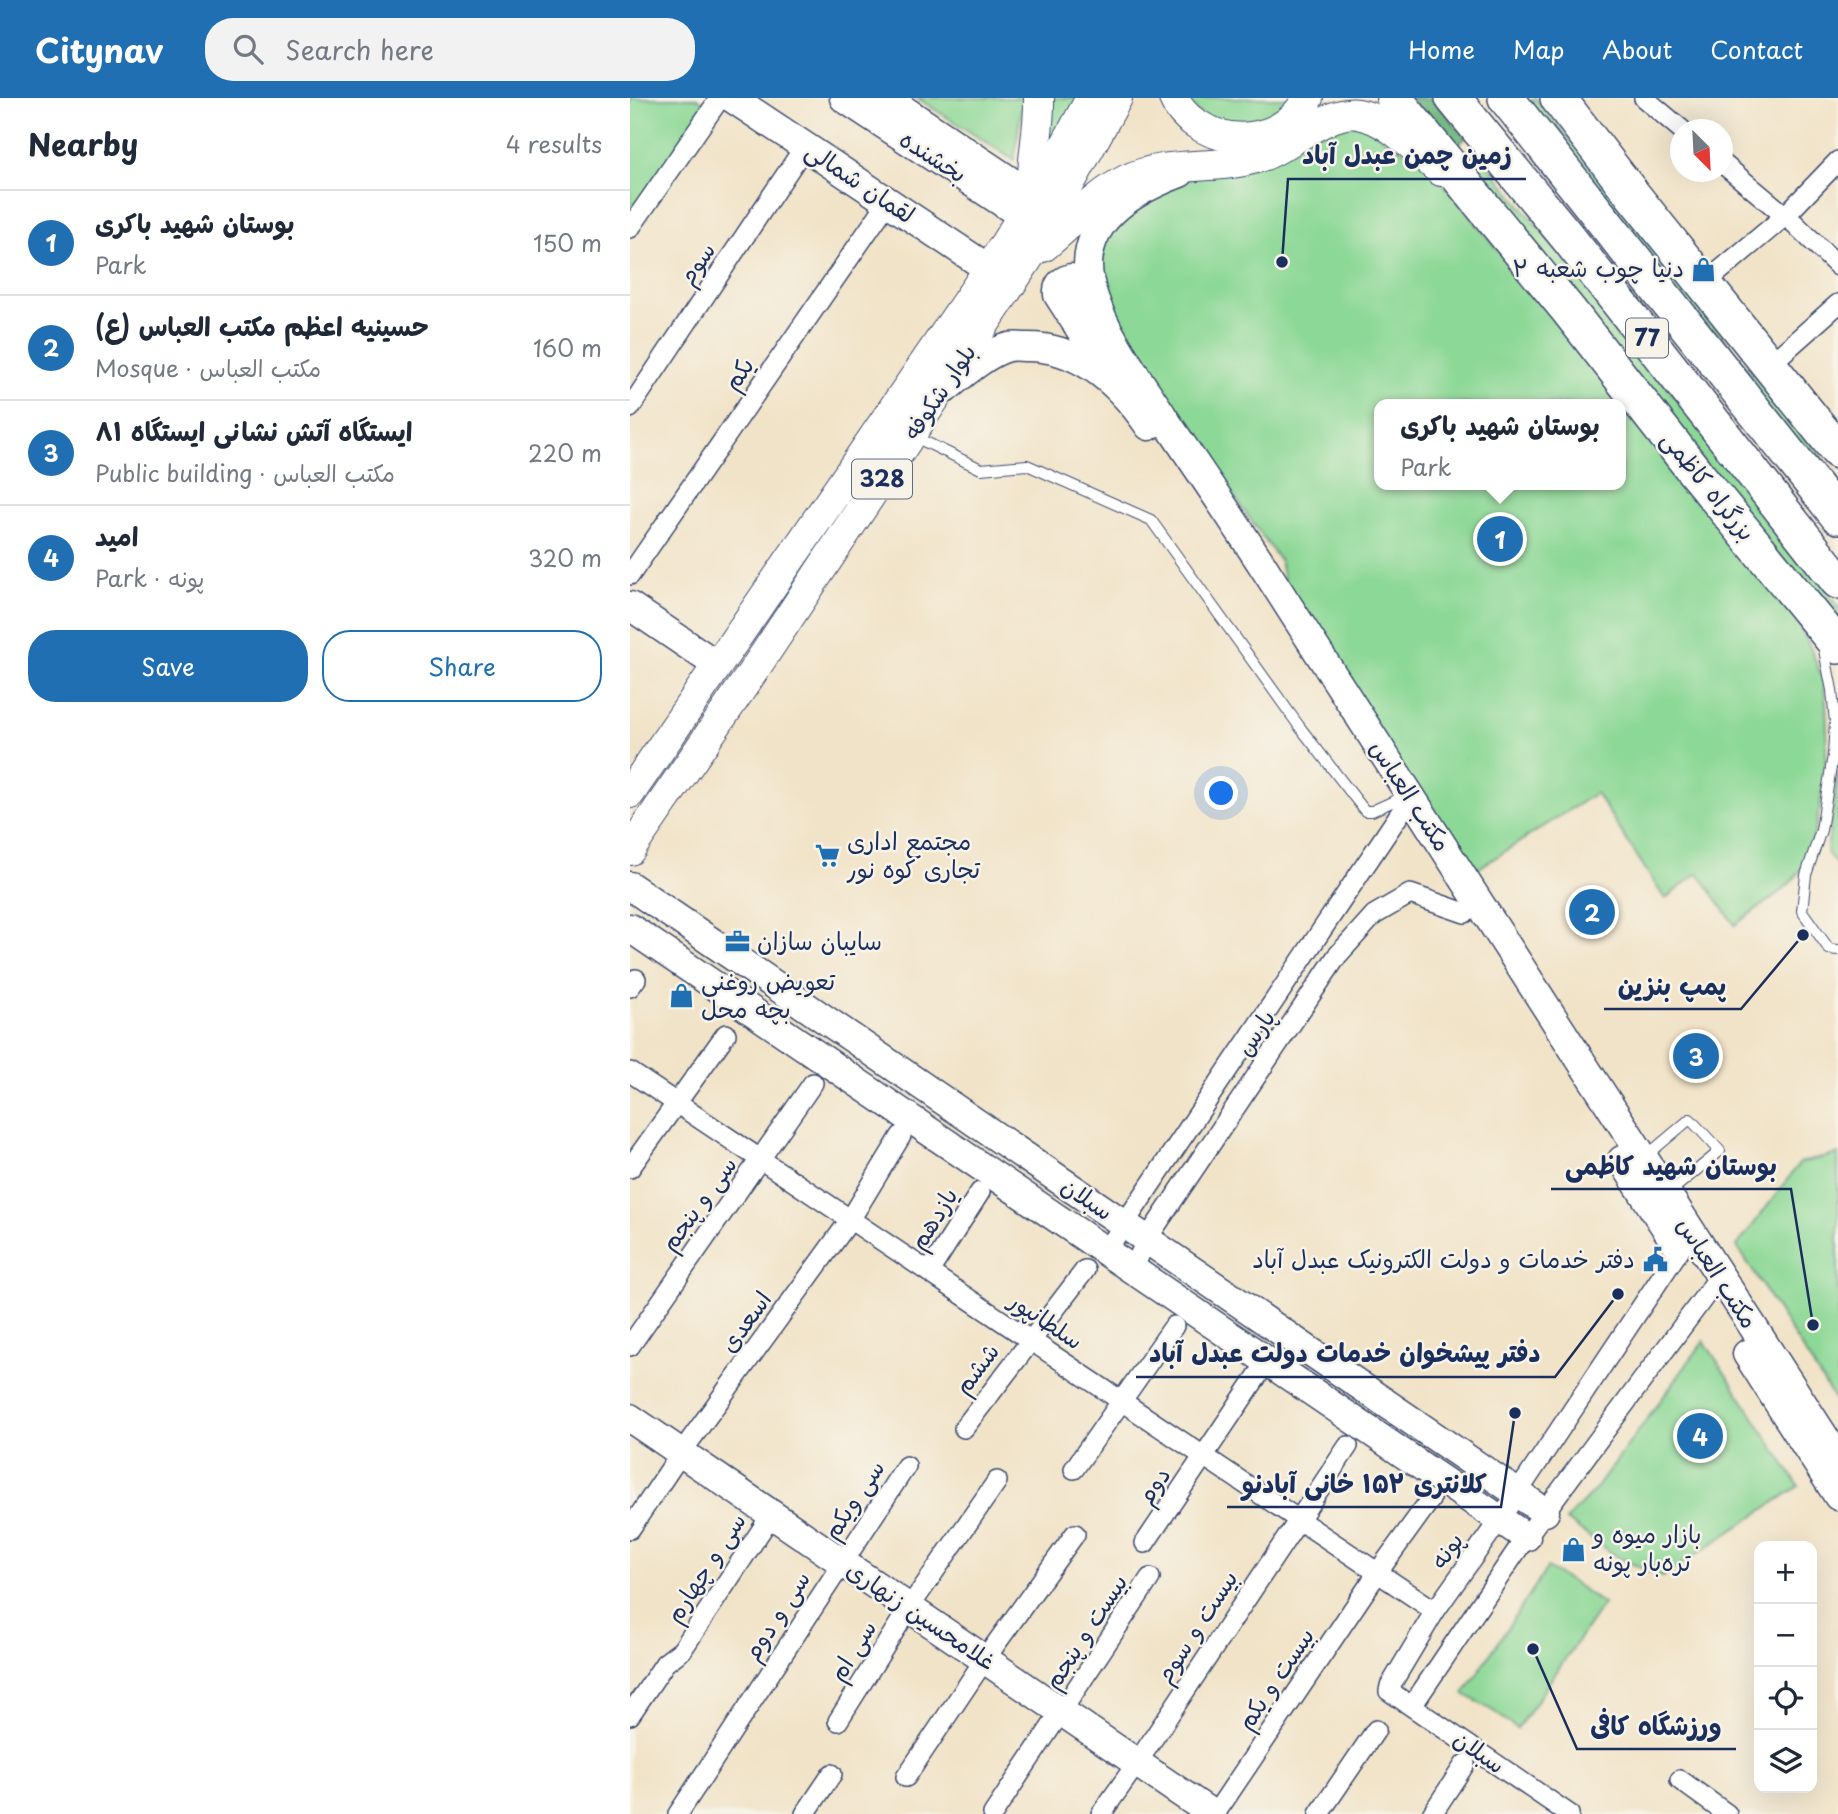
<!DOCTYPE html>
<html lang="en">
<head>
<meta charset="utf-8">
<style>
	body { margin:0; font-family:"Playpen Sans","Playpen Sans Arabic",sans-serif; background:#f2f2f3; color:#1f2937 }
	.controls { position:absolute; right:21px; bottom:21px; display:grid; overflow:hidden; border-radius:14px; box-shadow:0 7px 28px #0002 }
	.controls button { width:63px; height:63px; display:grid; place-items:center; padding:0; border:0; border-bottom:2px solid #e0e1e3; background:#fff; color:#1f2937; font:35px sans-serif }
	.compass { position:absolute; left:1040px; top:21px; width:63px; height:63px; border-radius:50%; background:#fff; box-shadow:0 7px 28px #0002; rotate:156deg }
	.you { position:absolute; left:592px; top:696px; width:24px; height:24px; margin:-18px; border:5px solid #fff; border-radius:50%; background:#1a73e8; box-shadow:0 0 0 10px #1a73e833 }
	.badge { display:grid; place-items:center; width:46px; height:46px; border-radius:50%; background:#1f6fb2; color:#fff; font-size:23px; font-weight:700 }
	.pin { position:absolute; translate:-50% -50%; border:4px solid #fff; box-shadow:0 2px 7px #0006 }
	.popup { position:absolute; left:744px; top:301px; width:252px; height:91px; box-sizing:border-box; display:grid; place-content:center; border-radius:14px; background:#fff; filter:drop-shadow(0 2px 5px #0005); font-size:23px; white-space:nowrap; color:#747a83 }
	.popup b { font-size:26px; color:#1f2937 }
	.popup::after { content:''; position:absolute; left:50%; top:100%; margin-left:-14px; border:14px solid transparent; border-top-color:#fff }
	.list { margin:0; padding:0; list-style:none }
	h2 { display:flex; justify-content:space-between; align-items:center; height:91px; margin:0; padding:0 28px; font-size:30px }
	h2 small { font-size:23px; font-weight:400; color:#747a83 }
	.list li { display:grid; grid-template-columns:46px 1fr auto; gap:21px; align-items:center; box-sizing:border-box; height:105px; padding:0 28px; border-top:2px solid #e0e1e3 }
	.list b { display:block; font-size:26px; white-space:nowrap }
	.list p { margin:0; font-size:23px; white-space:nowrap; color:#747a83 }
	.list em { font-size:23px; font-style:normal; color:#747a83 }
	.actions { display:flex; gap:14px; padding:21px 28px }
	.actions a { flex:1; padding:16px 0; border:2px solid #1f6fb2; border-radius:28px; text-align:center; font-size:24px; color:#1f6fb2 }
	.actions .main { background:#1f6fb2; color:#fff }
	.icon { flex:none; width:38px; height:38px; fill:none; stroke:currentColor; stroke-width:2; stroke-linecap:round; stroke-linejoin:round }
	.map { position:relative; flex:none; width:1208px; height:1716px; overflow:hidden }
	header { display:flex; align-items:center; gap:42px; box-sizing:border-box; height:98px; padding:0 35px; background:#1f6fb2; color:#fff }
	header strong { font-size:33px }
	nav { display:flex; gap:38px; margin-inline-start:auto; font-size:24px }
	.search { width:490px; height:63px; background:#f2f2f3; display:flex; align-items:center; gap:18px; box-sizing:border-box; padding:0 24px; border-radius:28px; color:#747a83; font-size:26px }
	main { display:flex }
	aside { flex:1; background:#fff }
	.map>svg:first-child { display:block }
	.green { fill:#8cd896; stroke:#54847a; stroke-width:2; fill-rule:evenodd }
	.forest { fill:#71b87f; stroke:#46746e; stroke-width:2 }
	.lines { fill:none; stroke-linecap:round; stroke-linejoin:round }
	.lane-casing { stroke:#3b4a6e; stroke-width:12 }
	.street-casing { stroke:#3b4a6e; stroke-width:22 }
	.secondary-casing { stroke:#3b4a6e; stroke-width:31 }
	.primary-casing { stroke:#3b4a6e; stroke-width:32 }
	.highway-casing { stroke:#3b4a6e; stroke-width:38 }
	.lane { stroke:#fff; stroke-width:10 }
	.street { stroke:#fff; stroke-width:19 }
	.secondary { stroke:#fff; stroke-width:28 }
	.primary { stroke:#fff; stroke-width:30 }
	.highway { stroke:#fff; stroke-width:35 }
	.labels { text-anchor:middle; stroke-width:5; stroke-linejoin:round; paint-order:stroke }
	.shield { fill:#f7f3e8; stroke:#5d6a87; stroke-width:2 }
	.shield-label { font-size:23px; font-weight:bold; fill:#1b2f5e }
	.street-label { font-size:24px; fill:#1b2f5e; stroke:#f7f3e8 }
	.poi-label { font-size:24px; fill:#1b2f5e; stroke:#f7f3e8; text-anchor:start }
	.leader { fill:none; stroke:#1b2f5e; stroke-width:2.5 }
	.callout-dot { fill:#1b2f5e; stroke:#f7f3e8; stroke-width:2.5 }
	.callout-label { font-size:26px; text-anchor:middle; font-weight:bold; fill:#1b2f5e; stroke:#f7f3e8; stroke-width:5; stroke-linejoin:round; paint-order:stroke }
</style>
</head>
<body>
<header>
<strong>Citynav</strong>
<div class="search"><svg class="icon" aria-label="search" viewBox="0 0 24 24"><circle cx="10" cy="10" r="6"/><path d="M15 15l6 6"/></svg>Search here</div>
<nav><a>Home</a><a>Map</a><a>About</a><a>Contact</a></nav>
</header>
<main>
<aside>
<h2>Nearby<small>4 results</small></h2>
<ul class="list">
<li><span class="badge">1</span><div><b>بوستان شهید باکری</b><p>Park</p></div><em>150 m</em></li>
<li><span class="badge">2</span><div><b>حسینیه اعظم مکتب العباس (ع)</b><p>Mosque · مکتب العباس</p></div><em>160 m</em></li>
<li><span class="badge">3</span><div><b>ایستگاه آتش نشانی ایستگاه ۸۱</b><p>Public building · مکتب العباس</p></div><em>220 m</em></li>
<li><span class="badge">4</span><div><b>امید</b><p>Park · پونه</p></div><em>320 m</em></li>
</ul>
<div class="actions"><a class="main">Save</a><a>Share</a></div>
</aside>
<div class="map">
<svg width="1208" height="1716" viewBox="0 0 1208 1716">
	<rect width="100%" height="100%" fill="#f7f3e8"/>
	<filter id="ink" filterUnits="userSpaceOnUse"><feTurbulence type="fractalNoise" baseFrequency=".0143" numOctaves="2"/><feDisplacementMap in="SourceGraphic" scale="14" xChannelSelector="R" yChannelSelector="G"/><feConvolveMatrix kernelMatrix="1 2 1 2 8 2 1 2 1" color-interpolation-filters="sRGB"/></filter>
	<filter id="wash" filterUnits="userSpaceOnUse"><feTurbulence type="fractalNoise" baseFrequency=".00686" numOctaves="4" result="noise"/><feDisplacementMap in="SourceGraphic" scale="28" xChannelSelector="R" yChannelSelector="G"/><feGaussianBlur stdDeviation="1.57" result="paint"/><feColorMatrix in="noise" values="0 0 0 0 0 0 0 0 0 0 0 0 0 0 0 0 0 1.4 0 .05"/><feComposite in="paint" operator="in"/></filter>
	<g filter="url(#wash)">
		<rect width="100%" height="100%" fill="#f1e3c7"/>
		<g class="green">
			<path d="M 0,0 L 67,0 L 78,7 L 0,120 Z"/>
			<path d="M 287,0 L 393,0 L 384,62 Z"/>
			<path d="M 420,0 L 452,0 L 413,67 Z"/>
			<path d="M 554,0 L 668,0 L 629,28 L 580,25 Z"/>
			<path d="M 905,0 L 950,53 L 987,104 L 1154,316 L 1208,379 L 1208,403 L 893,10 Z"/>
			<path d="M 721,20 L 800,69 L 1164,515 C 1175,539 1188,563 1194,589 C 1202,632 1193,747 1164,781 C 1153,794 1120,815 1105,827 L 1068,775 L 1035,801 L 966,695 L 838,777 L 656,493 L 650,463 L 598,390 L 588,385 L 478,210 L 471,192 L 472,136 L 517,96 ZM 749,306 L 991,306 L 991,387 L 749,387 Z"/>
			<path d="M 843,48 L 1189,478 L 1208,508 L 1208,533 L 830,60 Z"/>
			<path d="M 1208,667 L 1208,768 L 1197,755 Z"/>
			<path d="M 1208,1056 L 1208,1307 L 1107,1148 L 1170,1065 Z"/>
			<path d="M 1074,1243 L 1169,1388 L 1032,1479 L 989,1460 L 936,1422 L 965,1392 Z"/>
			<path d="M 917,1470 L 945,1486 L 973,1506 L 887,1631 L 865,1614 L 834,1596 Z"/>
		</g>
		<path class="forest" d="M 780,0 L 803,0 L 836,40 L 822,51 Z"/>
	</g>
	<g filter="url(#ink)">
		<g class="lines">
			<defs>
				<g id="lane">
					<path d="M 283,338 L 351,371 L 397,367 L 521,422 L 669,628 L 735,713 L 742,713 L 764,703"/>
					<path d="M 1193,547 L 1202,592 L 1205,624 L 1203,657 L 1191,732 L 1176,777 L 1172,813 L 1199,851 L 1208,852"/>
					<path d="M 1015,1059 L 1060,1021 L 1090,1053 L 1040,1094"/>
				</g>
				<g id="street">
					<path d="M 1014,0 L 1052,32"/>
					<path d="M 1092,65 L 1165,126 L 1208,168"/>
					<path d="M 0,130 L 90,0"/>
					<path d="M 1074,186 L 1155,118 L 1208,63"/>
					<path d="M 1138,268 L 1208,206"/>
					<path d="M 0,310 L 175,48"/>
					<path d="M 0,477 L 258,104"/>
					<path d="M 0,889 L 6,881"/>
					<path d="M 0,974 L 805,1513"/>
					<path d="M 0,1070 L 96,936"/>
					<path d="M 476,1153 L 771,714 L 784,704"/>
					<path d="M 503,1171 L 517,1141 L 707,858 L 744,817 L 780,796 L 835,815"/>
					<path d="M 299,1174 L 350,1094"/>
					<path d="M 0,1248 L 183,985"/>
					<path d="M 334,1330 L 455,1172"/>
					<path d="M 444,1371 L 544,1228"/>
					<path d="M 0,1431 L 51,1355 L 220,1122 L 271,1038"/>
					<path d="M 515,1445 L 628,1277"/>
					<path d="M 782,1608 L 896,1439 L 1089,1179"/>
					<path d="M 0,1617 L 35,1565 L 52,1552 L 142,1416"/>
					<path d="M 208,1623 L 279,1510 L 367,1383"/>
					<path d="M 276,1679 L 355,1561 L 445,1436"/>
					<path d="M 1050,1682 L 1097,1716"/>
					<path d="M 48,1716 L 276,1368"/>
					<path d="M 175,1716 L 202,1676"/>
					<path d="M 363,1716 L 520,1480"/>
					<path d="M 471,1716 L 507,1665 L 718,1348"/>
					<path d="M 585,1716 L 748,1474 L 800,1402"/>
					<path d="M 689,1716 L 746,1632"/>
					<path d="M 802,1716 L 835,1666"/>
					<path d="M 939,1716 L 759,1593 L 760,1588 L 805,1513 L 870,1421 L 1060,1136"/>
				</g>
				<g id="secondary">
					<path d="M 102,0 L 359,171"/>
					<path d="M 214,0 L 393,118"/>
					<path d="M 256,0 L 404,99"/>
					<path d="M 550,75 C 508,91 458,117 458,168 C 459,217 508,279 534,320 C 569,372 604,423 638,476 C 828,770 1016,1067 1208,1360"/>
					<path d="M 465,208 L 450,185 L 441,180 C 431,183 427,187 428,197 L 478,275"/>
					<path d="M 315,291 C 332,277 358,254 379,249 C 384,248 391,249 396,249 C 450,248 490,286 519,328"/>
					<path d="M 0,508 L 87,567"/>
					<path d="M 0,788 L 915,1414"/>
					<path d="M 0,830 L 896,1439"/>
					<path d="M 992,1062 L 1044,1143"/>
					<path d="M 1117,1256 L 1208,1398"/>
					<path d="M 0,1320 L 582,1716"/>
				</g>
				<g id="primary">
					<path d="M 544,0 C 548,10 556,19 565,25 C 604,51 655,42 678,0"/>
					<path d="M 404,99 C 400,65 410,34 409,0"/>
					<path d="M 413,149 C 441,127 464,98 496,82 C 538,61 588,74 632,58 C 660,48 699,11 728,16 C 760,21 787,54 811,73"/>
					<path d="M 0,695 L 359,171 L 425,66 L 461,0"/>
					<path d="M 0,752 L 122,575 L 399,159 L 487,0"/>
				</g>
				<g id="highway">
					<path d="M 764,0 L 939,213 L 1065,374 L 1208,548"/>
					<path d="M 823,0 L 939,141 L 1208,483"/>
					<path d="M 876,0 L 1208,418"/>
					<path d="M 928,0 L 1002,96 L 1208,353"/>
				</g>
			</defs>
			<use href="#lane" class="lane-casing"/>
			<use href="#street" class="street-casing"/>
			<use href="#secondary" class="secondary-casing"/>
			<use href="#primary" class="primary-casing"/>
			<use href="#highway" class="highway-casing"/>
			<use href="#lane" class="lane"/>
			<use href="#street" class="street"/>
			<use href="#secondary" class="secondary"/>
			<use href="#primary" class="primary"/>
			<use href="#highway" class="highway"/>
		</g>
	</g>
	<defs>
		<symbol id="shop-bare" viewBox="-9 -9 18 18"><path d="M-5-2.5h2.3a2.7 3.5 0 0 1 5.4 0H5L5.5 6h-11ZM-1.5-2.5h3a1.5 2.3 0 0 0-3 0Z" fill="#1f6fb2" stroke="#f7f3e8" stroke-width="2.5" paint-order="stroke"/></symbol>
		<symbol id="supermarket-bare" viewBox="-9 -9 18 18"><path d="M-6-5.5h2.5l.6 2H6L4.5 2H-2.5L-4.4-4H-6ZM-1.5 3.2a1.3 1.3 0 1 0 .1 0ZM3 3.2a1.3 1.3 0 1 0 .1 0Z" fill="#1f6fb2" stroke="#f7f3e8" stroke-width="2.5" paint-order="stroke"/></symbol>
		<symbol id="office-bare" viewBox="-9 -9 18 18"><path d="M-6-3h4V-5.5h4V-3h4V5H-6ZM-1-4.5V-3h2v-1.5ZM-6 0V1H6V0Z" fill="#1f6fb2" stroke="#f7f3e8" stroke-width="2.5" paint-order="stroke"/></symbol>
		<symbol id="civic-bare" viewBox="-9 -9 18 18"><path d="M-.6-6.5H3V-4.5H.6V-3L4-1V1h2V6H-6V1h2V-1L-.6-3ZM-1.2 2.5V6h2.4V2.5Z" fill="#1f6fb2" stroke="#f7f3e8" stroke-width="2.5" paint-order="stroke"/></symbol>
	</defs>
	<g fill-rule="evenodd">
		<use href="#shop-bare" x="1056" y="154" width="35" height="35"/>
		<use href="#supermarket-bare" x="180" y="740" width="35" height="35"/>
		<use href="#office-bare" x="90" y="826" width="35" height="35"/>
		<use href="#shop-bare" x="34" y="880" width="35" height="35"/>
		<use href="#civic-bare" x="1008" y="1144" width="35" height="35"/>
		<use href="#shop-bare" x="926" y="1434" width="35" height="35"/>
	</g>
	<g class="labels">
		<g class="shield">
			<rect x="996" y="220.5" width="42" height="39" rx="5"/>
			<rect x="222" y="361.5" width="60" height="39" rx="5"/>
		</g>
		<g class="shield-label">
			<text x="1017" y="248">77</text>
			<text x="252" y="389">328</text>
		</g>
		<g class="street-label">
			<text transform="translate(303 59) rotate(33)" y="8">بخشنده</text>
			<text transform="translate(230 85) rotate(34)" y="8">لقمان شمالی</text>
			<text transform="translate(67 166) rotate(-56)" y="8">سوم</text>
			<text transform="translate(109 276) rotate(-55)" y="8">یکم</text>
			<text transform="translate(310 294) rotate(-56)" y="8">بلوار شکوفه</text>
			<text transform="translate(1078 388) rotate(51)" y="8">بزرگراه کاظمی</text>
			<text transform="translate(780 698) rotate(57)" y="8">مکتب العباس</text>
			<text transform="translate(626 935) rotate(-56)" y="8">پارس</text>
			<text transform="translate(457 1101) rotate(34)" y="8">سبلان</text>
			<text transform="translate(69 1106) rotate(-54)" y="8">سی و پنجم</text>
			<text transform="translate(304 1121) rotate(-58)" y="8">یازدهم</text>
			<text transform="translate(1087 1175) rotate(57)" y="8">مکتب العباس</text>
			<text transform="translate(416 1223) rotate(34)" y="8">سلطانپور</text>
			<text transform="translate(116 1224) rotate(-54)" y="8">اسعدی</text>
			<text transform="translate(347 1271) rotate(-53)" y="8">ششم</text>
			<text transform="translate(524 1388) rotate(-56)" y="8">دوم</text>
			<text transform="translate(224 1402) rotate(-56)" y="8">سی ویکم</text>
			<text transform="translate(817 1453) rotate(-55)" y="8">پونه</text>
			<text transform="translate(76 1470) rotate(-57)" y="8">سی و چهارم</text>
			<text transform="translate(147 1518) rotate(-57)" y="8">سی و دوم</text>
			<text transform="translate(291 1518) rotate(34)" y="8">غلامحسین زنهاری</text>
			<text transform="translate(567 1529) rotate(-57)" y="8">بیست و سوم</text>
			<text transform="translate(456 1534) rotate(-57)" y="8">بیست و پنجم</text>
			<text transform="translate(223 1553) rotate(-58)" y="8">سی ام</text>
			<text transform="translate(646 1581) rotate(-56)" y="8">بیست و یکم</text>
			<text transform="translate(849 1654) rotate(35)" y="8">سبلان</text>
		</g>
		<g class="poi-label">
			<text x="1054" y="179" text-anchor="end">دنیا چوب شعبه ۲</text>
			<text x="217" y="752">مجتمع اداری<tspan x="217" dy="28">تجاری کوه نور</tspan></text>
			<text x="127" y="852">سایبان سازان</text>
			<text x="71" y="892">تعویض روغنی<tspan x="71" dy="28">بچه محل</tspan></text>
			<text x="1005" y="1170" text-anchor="end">دفتر خدمات و دولت الکترونیک عبدل آباد</text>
			<text x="963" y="1445">بازار میوه و<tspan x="963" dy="28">تره‌بار پونه</tspan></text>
		</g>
	</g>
	<path class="leader" d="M652 164L658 81H896M1173 837L1111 911H974M1183 1227L1161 1091H921M988 1196L925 1279H506M885 1315L871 1409H597M903 1551L947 1651H1106"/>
	<g class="callout-dot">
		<circle cx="652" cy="164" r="7"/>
		<circle cx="1173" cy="837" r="7"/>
		<circle cx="1183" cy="1227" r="7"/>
		<circle cx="988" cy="1196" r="7"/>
		<circle cx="885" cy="1315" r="7"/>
		<circle cx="903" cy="1551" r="7"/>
	</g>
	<g class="callout-label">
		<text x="777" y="66">زمین چمن عبدل آباد</text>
		<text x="1042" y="897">پمپ بنزین</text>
		<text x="1041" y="1077">بوستان شهید کاظمی</text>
		<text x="715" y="1264">دفتر پیشخوان خدمات دولت عبدل آباد</text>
		<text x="734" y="1395">کلانتری ۱۵۲ خانی آبادنو</text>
		<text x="1026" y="1637">ورزشگاه کافی</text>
	</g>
</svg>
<div class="controls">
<button>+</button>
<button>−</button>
<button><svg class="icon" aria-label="locate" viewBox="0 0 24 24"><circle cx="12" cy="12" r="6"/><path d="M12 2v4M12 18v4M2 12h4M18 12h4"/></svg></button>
<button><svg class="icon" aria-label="layers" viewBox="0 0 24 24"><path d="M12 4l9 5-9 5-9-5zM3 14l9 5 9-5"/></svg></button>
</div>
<svg class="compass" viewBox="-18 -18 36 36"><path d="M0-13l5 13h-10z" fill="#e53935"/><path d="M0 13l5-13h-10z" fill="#747a83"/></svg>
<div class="you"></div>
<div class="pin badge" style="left:870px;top:441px">1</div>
<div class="popup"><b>بوستان شهید باکری</b>Park</div>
<div class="pin badge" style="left:962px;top:814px">2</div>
<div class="pin badge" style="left:1066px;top:958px">3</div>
<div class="pin badge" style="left:1070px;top:1338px">4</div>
</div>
</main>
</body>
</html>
